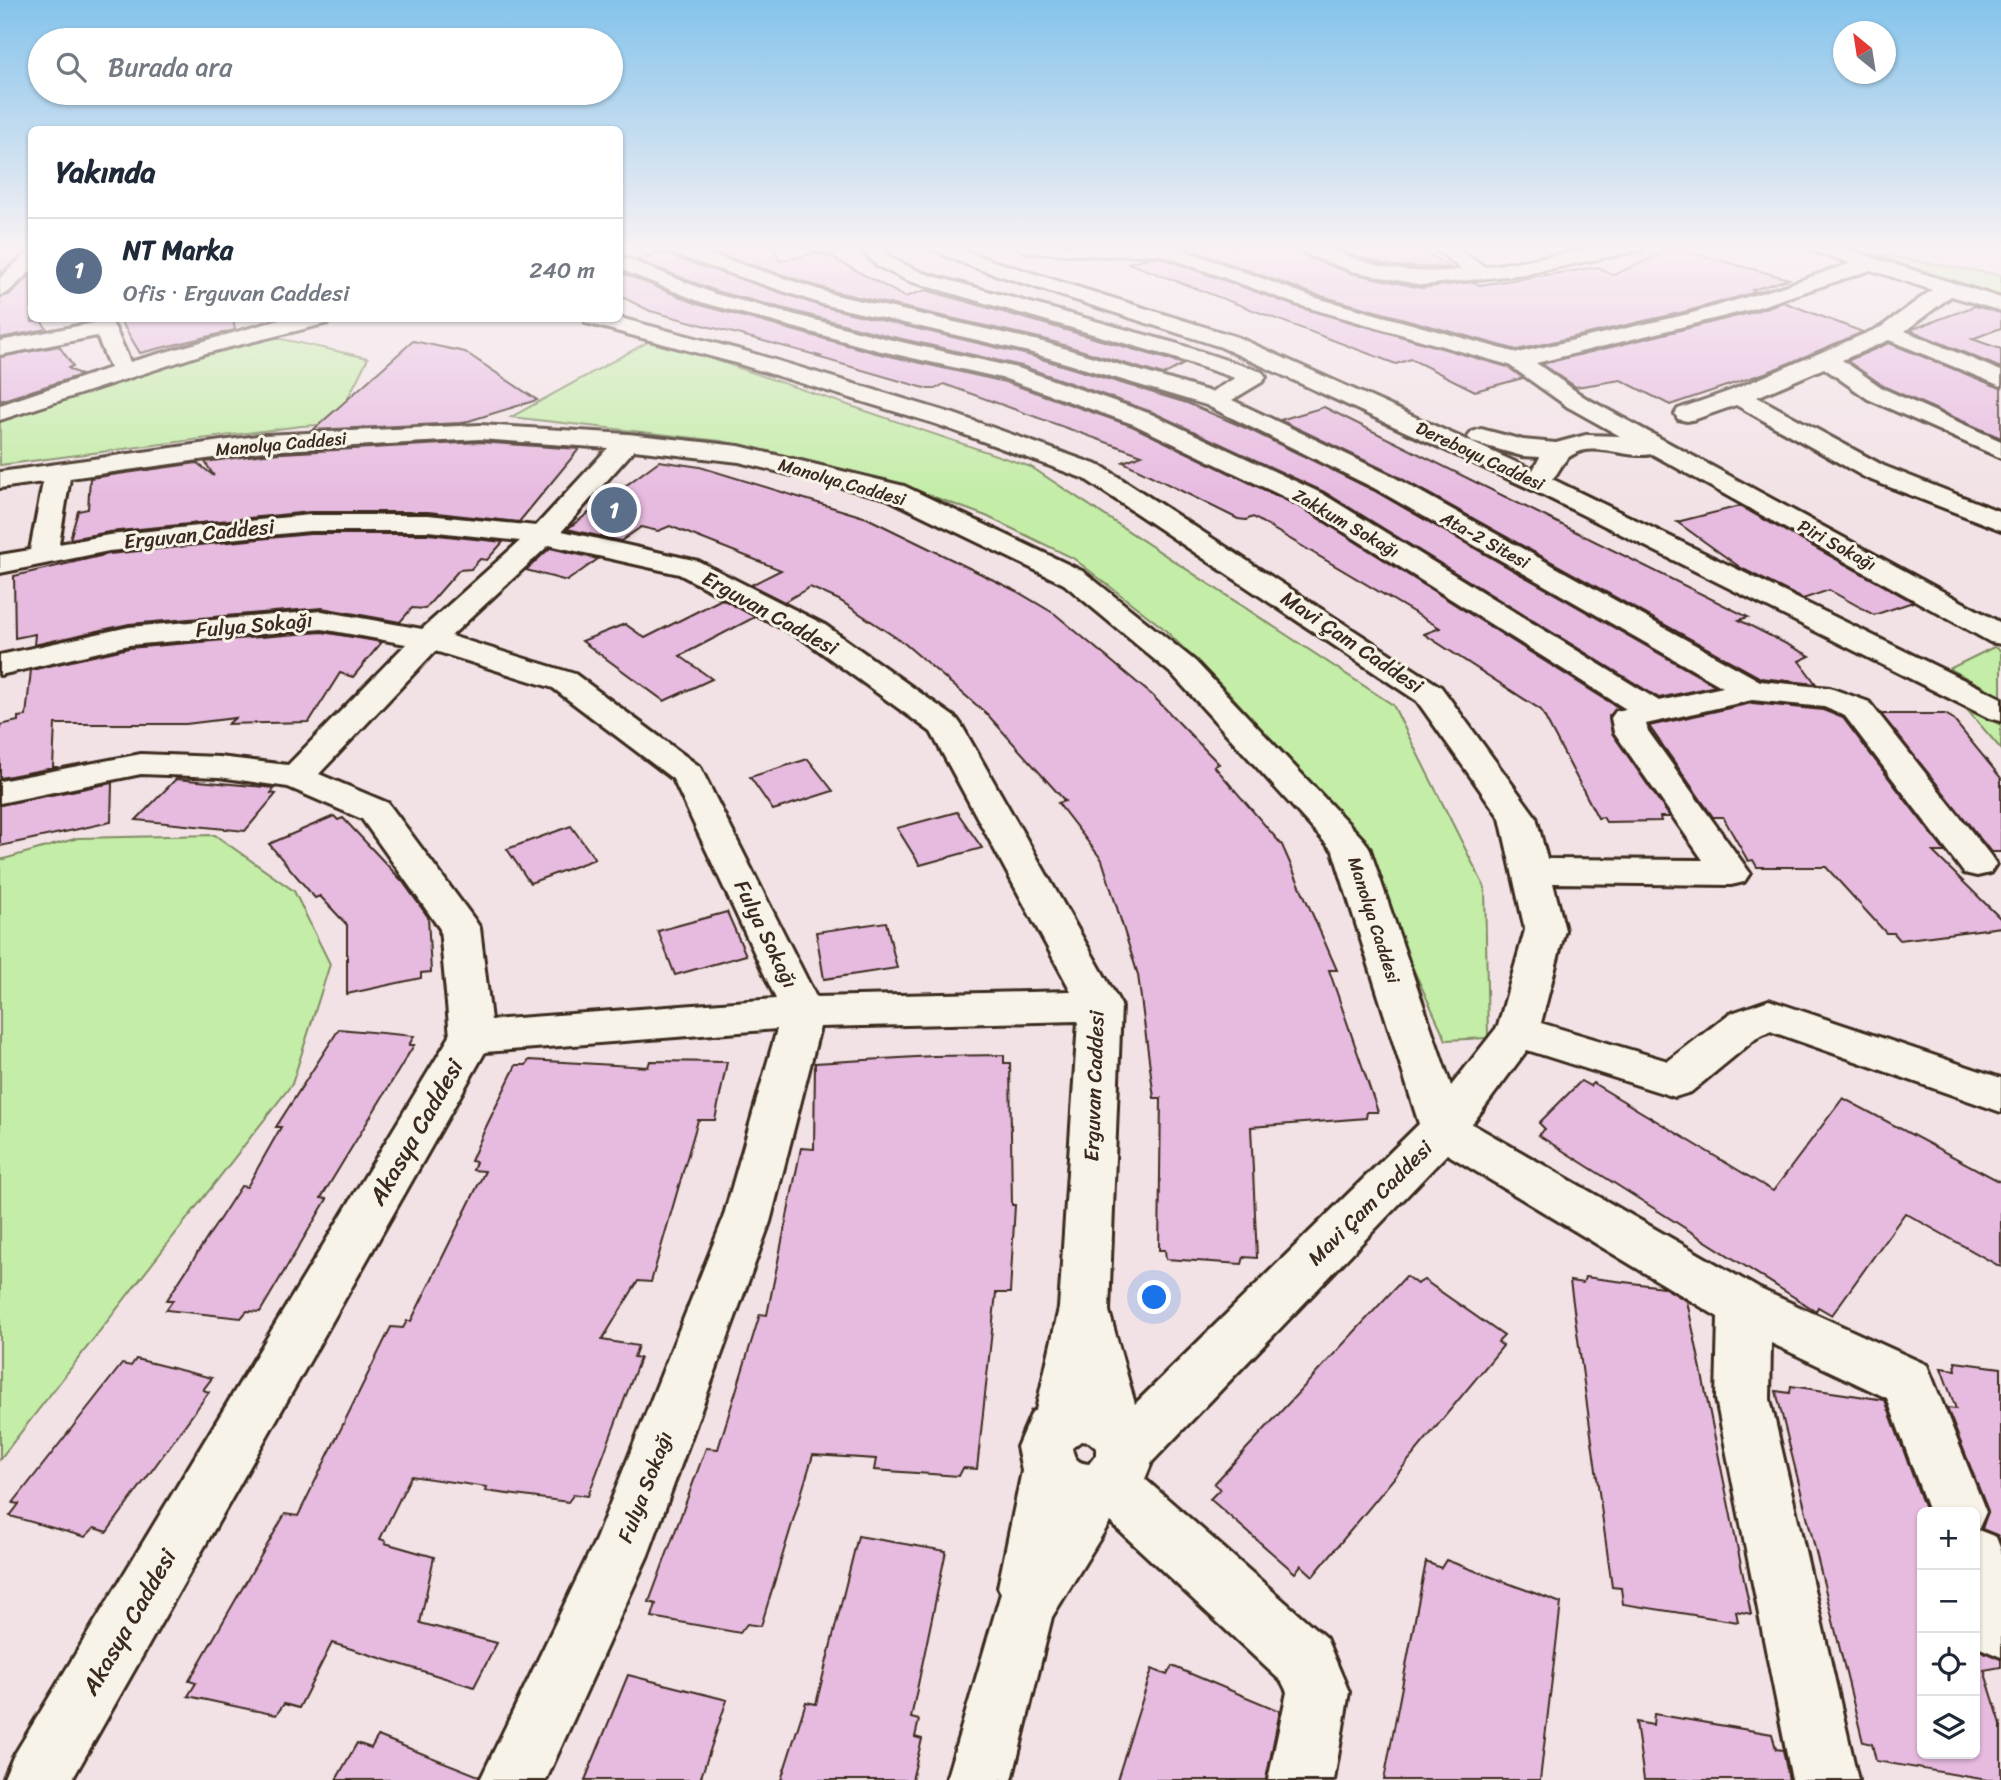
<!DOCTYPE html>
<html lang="tr">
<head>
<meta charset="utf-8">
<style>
	body { margin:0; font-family:Sriracha,sans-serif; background:#f6f6f7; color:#1f2937 }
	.controls { position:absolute; right:21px; bottom:21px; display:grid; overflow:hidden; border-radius:10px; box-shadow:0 2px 5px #0004 }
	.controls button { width:63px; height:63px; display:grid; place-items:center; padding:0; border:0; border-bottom:2px solid #e0e1e3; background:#fff; color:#1f2937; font:35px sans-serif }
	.compass { position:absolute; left:1833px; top:21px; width:63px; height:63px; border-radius:50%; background:#fff; box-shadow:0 2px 5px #0004; rotate:330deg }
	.you { position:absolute; left:1155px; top:1298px; width:24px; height:24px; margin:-18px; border:5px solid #fff; border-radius:50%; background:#1a73e8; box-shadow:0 0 0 10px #1a73e833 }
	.badge { display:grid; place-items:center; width:46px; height:46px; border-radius:50%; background:#3b2a1e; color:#fff; font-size:23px; font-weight:700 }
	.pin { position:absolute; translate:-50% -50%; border:4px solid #fff; box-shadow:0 2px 7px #0006 }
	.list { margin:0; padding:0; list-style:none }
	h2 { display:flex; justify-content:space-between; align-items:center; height:91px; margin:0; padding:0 28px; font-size:30px }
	h2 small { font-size:23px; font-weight:400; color:#747a83 }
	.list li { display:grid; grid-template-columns:46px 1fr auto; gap:21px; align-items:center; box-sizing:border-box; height:105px; padding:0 28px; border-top:2px solid #e0e1e3 }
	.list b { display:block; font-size:26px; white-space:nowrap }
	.list p { margin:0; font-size:23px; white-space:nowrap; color:#747a83 }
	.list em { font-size:23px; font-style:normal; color:#747a83 }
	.icon { flex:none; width:38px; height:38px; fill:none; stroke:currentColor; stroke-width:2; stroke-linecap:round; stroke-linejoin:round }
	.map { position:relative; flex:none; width:2001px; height:1780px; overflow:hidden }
	.search { position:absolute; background:#fff; box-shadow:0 2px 5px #0004; left:28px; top:28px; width:595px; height:77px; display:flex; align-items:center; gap:18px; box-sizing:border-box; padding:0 24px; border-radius:38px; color:#747a83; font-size:26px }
	.panel { position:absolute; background:#fff; box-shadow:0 2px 5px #0004; left:28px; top:126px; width:595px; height:196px; border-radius:10px }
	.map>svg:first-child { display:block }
	.green { fill:#c4eda8; stroke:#808c63; stroke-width:2 }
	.building { fill:#e7bbe0; stroke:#3b2a1e; stroke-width:2 }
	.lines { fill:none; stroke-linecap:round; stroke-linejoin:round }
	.street-casing { stroke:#3b2a1e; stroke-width:6 }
	.secondary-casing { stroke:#3b2a1e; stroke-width:6 }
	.street { fill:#f7f3e8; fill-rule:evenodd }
	.secondary { fill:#f7f3e8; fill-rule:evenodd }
	.labels { text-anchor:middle; stroke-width:6; stroke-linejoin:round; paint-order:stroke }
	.far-street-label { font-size:18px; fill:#3b2a1e; stroke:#f7f3e8 }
	.street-label { font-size:21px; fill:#3b2a1e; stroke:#f7f3e8 }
	.near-street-label { font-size:24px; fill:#3b2a1e; stroke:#f7f3e8 }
</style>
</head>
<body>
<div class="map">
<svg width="2001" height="1780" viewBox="0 0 2001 1780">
	<rect width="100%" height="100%" fill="#f2e2e6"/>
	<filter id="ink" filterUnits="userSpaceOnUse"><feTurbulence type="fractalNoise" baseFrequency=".0143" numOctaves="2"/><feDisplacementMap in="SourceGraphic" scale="14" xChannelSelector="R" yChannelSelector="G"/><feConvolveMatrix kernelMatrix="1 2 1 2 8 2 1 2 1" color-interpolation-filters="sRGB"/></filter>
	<g filter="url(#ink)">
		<g class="green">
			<path d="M 1869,253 L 2001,275 L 2001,296 Z"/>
			<path d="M 263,335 L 368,358 L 335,424 L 301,426 L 0,465 L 0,417 Z"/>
			<path d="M 653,339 L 1031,467 L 1393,705 L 1485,888 L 1488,1038 L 1446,1040 L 1345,821 L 1229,693 L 1162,627 L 1073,558 L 986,516 L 888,480 L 721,441 L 511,417 Z"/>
			<path d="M 1994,647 L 2001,651 L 2001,696 L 1949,669 Z"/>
			<path d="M 1963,705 L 2001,725 L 2001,749 Z"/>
			<path d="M 215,835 L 294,891 L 330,964 L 292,1084 L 0,1459 L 0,860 L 78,838 Z"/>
		</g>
		<g class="building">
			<path d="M 0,246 L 22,246 L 24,253 L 0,274 Z"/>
			<path d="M 692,246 L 774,246 L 780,261 L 816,253 L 831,257 L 905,297 L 926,290 L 1184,364 L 1163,375 L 1044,339 L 836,292 Z"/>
			<path d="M 1192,246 L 1292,246 L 1307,257 L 1351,273 L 1421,288 L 1474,282 L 1479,285 L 1598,267 L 1613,275 L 1675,248 L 1789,279 L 1752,290 L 1756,292 L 1688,311 L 1517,350 L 1314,294 L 1185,248 Z"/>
			<path d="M 1321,246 L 1415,246 L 1451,268 L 1391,266 Z"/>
			<path d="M 659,252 L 821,306 L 1028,355 L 1187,403 L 1248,429 L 1373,490 L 1716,686 L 1659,698 L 1324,492 L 1152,412 L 1022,366 L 889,336 L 716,291 L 636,260 Z"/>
			<path d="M 1151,257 L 1159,257 L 1298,307 L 1508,367 L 1523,378 L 1475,391 L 1411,359 L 1396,364 L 1128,263 Z"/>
			<path d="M 620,272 L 700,305 L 876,353 L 1005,382 L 1132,426 L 1302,508 L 1619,708 L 1609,716 L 1612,733 L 1670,817 L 1660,817 L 1661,821 L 1606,822 L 1603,817 L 1598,818 L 1541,710 L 1424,634 L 1440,628 L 1253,517 L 1246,520 L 1238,519 L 1123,462 L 1142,455 L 944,384 L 935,389 L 928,389 L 817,357 L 820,356 L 650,311 L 620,296 Z"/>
			<path d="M 30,275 L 32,322 L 41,321 L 47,329 L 0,338 L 0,297 L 9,295 Z"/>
			<path d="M 1783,302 L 1863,332 L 1768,372 L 1670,405 L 1621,380 L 1576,387 L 1542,364 L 1750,313 Z"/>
			<path d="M 1975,306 L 2001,313 L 2001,328 L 1972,339 L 2001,349 L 2001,368 L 1910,330 Z"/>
			<path d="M 119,318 L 233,318 L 235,330 L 140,353 Z"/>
			<path d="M 413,341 L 465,352 L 537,400 L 462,423 L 313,430 Z"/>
			<path d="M 1889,343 L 2001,388 L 2001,438 L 1885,387 L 1847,361 Z"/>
			<path d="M 59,346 L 73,366 L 68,368 L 81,375 L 0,401 L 0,357 Z"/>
			<path d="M 1324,407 L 1748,617 L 1739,620 L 1810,656 L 1799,661 L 1816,684 L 1761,678 L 1393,474 L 1280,420 Z"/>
			<path d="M 479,442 L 579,449 L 519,522 L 428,512 L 310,512 L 109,532 L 70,539 L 78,511 L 88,509 L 90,478 L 197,463 L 214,476 L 205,462 L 264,454 Z"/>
			<path d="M 659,461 L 700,467 L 867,518 L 1016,591 L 1055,614 L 1152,695 L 1219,764 L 1214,766 L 1282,845 L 1337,970 L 1329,970 L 1378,1112 L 1367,1112 L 1366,1118 L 1251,1127 L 1257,1258 L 1244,1257 L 1242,1264 L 1166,1259 L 1165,1250 L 1159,1250 L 1161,1098 L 1154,1098 L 1138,975 L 1102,860 L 1058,803 L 1065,801 L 987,714 L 904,643 L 839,600 L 810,587 L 784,602 L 751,585 L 781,570 L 670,526 L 658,531 L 641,527 L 621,541 L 567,529 Z"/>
			<path d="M 1740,506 L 1760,517 L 1913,602 L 1874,615 L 1829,590 L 1803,599 L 1741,568 L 1677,522 Z"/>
			<path d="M 310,534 L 428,534 L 503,542 L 487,560 L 480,559 L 471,569 L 459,570 L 425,609 L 412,608 L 400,622 L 322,608 L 129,624 L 34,645 L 35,634 L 15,638 L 14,576 L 109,554 Z"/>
			<path d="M 550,548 L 598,559 L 567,581 L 526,570 Z"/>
			<path d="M 722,599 L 755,617 L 680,656 L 712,679 L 664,701 L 582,641 L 625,624 L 645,638 Z"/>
			<path d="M 322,632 L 382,642 L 353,677 L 340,673 L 309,722 L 228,724 L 235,718 L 186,724 L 55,724 L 53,767 L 58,767 L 0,778 L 0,725 L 18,721 L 18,717 L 26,716 L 31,670 L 129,648 Z"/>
			<path d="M 1752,703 L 1823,710 L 1843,718 L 1945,852 L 1933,852 L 2001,919 L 2001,927 L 1900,940 L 1894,933 L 1886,933 L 1826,867 L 1757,867 L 1753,860 L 1748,861 L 1723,817 L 1713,817 L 1649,726 Z"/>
			<path d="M 1881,714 L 1945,714 L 1952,718 L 2001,778 L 2001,852 L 1991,852 Z"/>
			<path d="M 808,759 L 833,791 L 773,810 L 750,777 Z"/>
			<path d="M 176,779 L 275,788 L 271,793 L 276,794 L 245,831 L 136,820 Z"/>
			<path d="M 112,783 L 111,822 L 0,846 L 0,805 Z"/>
			<path d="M 957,812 L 982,848 L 920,865 L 897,828 Z"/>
			<path d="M 334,816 L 338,820 L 343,818 L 403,882 L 428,917 L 431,972 L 421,973 L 421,978 L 347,994 L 347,925 L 320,896 L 315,898 L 269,844 Z"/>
			<path d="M 571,826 L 595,859 L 530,883 L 507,849 Z"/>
			<path d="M 727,912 L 746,955 L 675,975 L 658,931 Z"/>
			<path d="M 886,922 L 897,968 L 824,979 L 816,932 Z"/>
			<path d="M 339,1029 L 414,1036 L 409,1045 L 414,1045 L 321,1198 L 327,1199 L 260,1312 L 247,1311 L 241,1318 L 166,1310 L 173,1300 L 167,1300 L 241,1186 L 247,1187 L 281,1127 L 276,1127 Z"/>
			<path d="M 1004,1055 L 1004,1063 L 1010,1063 L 1012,1205 L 1015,1205 L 1010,1293 L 996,1293 L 977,1469 L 963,1468 L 959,1476 L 874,1470 L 876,1459 L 813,1455 L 761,1626 L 747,1624 L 740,1633 L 652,1617 L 656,1604 L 649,1602 L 706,1448 L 718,1449 L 760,1314 L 767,1315 L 801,1148 L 814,1149 L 815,1063 L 933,1056 Z"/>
			<path d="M 529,1060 L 648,1067 L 650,1061 L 727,1062 L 715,1120 L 698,1120 L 651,1282 L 638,1281 L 602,1340 L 638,1346 L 634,1357 L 640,1358 L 588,1496 L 574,1494 L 568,1502 L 485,1491 L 487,1487 L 411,1476 L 380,1539 L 386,1541 L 385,1543 L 434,1557 L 420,1623 L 497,1643 L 474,1687 L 332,1643 L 299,1708 L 284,1704 L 276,1715 L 188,1696 L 196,1683 L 189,1681 L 285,1514 L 298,1516 L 391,1327 L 403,1328 L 407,1321 L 411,1321 L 485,1171 L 473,1170 L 476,1162 L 471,1161 L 485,1129 L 516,1065 L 526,1065 Z"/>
			<path d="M 1581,1081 L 1590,1086 L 1593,1083 L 1773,1191 L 1843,1098 L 2001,1182 L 2001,1267 L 1905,1213 L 1832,1315 L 1818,1307 L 1816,1311 L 1538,1135 L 1545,1129 L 1539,1123 Z"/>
			<path d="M 1406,1276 L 1417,1284 L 1424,1280 L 1504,1336 L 1498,1342 L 1503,1346 L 1313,1576 L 1301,1565 L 1295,1573 L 1210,1499 L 1220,1489 L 1214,1484 Z"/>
			<path d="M 1585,1277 L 1663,1287 L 1687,1301 L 1751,1614 L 1736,1611 L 1738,1622 L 1623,1604 L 1621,1588 L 1612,1587 L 1570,1281 L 1583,1283 Z"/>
			<path d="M 136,1359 L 212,1378 L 203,1390 L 209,1392 L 107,1532 L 94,1528 L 85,1537 L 10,1516 L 19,1504 L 13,1503 L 122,1364 L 131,1366 Z"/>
			<path d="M 1955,1362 L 2001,1368 L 2001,1543 L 1997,1535 L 1982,1529 L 1988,1511 L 1947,1408 L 1956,1409 L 1941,1368 L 1956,1370 Z"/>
			<path d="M 1791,1386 L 1885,1400 L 1926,1512 L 1922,1512 L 1922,1754 L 1975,1754 L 1975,1643 L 1979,1650 L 2001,1659 L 2001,1667 L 1984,1670 L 2001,1724 L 2001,1780 L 1987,1780 L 1876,1761 L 1872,1744 L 1863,1742 L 1776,1391 L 1790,1393 Z"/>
			<path d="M 858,1536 L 946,1551 L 911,1718 L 919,1720 L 915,1737 L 922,1739 L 912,1780 L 781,1780 L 806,1702 L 816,1704 Z"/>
			<path d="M 1446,1560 L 1561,1603 L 1540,1780 L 1384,1780 L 1426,1562 L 1441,1568 Z"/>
			<path d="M 1172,1666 L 1280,1711 L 1266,1780 L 1117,1780 L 1152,1669 L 1167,1675 Z"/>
			<path d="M 628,1675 L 727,1700 L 700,1780 L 585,1780 Z"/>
			<path d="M 1654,1714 L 1772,1734 L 1776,1749 L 1783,1750 L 1789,1780 L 1644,1780 L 1636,1722 L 1653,1725 Z"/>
			<path d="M 378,1736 L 479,1776 L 478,1780 L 336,1780 L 357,1743 L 371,1748 Z"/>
		</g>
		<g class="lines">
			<defs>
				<g id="street">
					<path d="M 657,246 L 685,246 L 835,295 L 1043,342 L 1211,392 L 1235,378 L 1162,354 L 909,281 L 877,266 L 858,246 L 879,246 L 891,258 L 923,273 L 1178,344 L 1262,372 L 1266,377 L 1262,382 L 1232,400 L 1392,476 L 1760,681 L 1830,688 L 1869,702 L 1990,855 L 1996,864 L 1990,873 L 1977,876 L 1964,873 L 1845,716 L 1824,707 L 1752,700 L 1646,724 L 1648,731 L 1750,873 L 1744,882 L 1731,885 L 1553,883 L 1565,930 L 1541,1023 L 1668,1061 L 1729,1014 L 1769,1000 L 2001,1078 L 2001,1112 L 1770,1031 L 1759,1036 L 1691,1092 L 1675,1097 L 1527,1050 L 1472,1124 L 1760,1289 L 1927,1365 L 1986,1512 L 1978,1530 L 1996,1537 L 2001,1550 L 2001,1657 L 1980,1648 L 1975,1637 L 1975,1512 L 1929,1512 L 1887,1398 L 1771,1343 L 1770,1399 L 1858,1780 L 1792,1780 L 1716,1399 L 1718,1317 L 1447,1154 L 1152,1462 L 1145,1479 L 1326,1638 L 1349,1692 L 1334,1780 L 1268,1780 L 1287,1692 L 1282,1682 L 1110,1522 L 1052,1617 L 1012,1780 L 946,1780 L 1001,1593 L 998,1587 L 1022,1471 L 1017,1447 L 1032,1412 L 1036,1410 L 1059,1308 L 1078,1021 L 820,1027 L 770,1222 L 648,1555 L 546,1780 L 480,1780 L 596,1539 L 722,1222 L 777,1029 L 485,1052 L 72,1780 L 3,1780 L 13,1757 L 450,1036 L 440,929 L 362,819 L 288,787 L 219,777 L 141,774 L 0,803 L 0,781 L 141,754 L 219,757 L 288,765 L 406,644 L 322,629 L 129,645 L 0,675 L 0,655 L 129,627 L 322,611 L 422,629 L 520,541 L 428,531 L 310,531 L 109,551 L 0,573 L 0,555 L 30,550 L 43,482 L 0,488 L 0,472 L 264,435 L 480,425 L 628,434 L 739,446 L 904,486 L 1084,572 L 1195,661 L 1363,839 L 1369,847 L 1451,1086 L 1498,1026 L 1525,930 L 1500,818 L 1417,701 L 1085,479 L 936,424 L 732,362 L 586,323 L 584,318 L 620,318 L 748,352 L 954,414 L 1103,467 L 1441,687 L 1536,817 L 1547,859 L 1703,860 L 1614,732 L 1611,718 L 1616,711 L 1626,709 L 1303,506 L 1133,424 L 1006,379 L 877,350 L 701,302 L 620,269 L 620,256 L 715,294 L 888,339 L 1021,369 L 1151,414 L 1323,494 L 1659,701 L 1723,687 L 1374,488 L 1206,405 L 1029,352 L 822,304 L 660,250 ZM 480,439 L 608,448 L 536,526 L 428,515 L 310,515 L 109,535 L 59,544 L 70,478 L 264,451 ZM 634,450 L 739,462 L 886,498 L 1064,584 L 1173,675 L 1333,851 L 1419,1124 L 1135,1404 L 1109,1311 L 1121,1005 L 962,726 L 957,719 L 825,625 L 698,561 L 562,531 ZM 549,545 L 679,574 L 803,639 L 931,732 L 1071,991 L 816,997 L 700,767 L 575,674 L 451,636 ZM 435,651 L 553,688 L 673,779 L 776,999 L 491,1020 L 480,928 L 474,919 L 388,803 L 319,774 ZM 1081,1441 L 1089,1442 L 1096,1448 L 1096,1455 L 1089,1464 C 1078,1463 1074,1459 1072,1448 Z"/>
					<path d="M 810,246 L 838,246 L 841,249 L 831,255 L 813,250 Z"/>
					<path d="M 1017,246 L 1172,246 L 1313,297 L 1517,353 L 1689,314 L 1778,288 L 1851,263 L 1810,250 L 1808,246 L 1836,246 L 2001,298 L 2001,311 L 1951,296 L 1905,331 L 2001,371 L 2001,386 L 1889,340 L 1842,360 L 1884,389 L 2001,441 L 2001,458 L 1868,399 L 1824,368 L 1757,397 L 1884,466 L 2001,512 L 2001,530 L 1866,478 L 1736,405 L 1696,419 L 1687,421 L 1678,419 L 1675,414 L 1678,409 L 1730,391 L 1881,327 L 1932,290 L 1871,270 L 1749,310 L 1536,363 L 1584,397 L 1588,402 L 1584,407 L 1576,409 L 1568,407 L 1509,365 L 1299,305 L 1159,254 L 1104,256 L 1027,252 Z"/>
					<path d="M 1294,246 C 1324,244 1351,259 1380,266 C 1408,273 1433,272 1462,270 L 1432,246 L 1453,246 L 1485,267 L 1611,246 L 1644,246 L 1641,250 L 1525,274 L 1422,285 L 1352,271 L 1308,255 Z"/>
					<path d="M 32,253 L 32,270 L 7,293 L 0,295 L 0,278 L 25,255 Z"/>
					<path d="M 286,318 L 330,318 L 328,323 L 206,353 L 0,420 L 0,405 L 110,368 L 97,336 L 0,355 L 0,341 L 104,321 L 112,323 L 115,328 L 130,362 Z"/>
				</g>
				<path id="secondary" d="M 931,246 L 956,246 L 984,258 L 1237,337 L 1533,470 L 1540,457 L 1522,456 L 1472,442 L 1468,437 L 1472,432 L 1481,429 L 1523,440 L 1556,443 L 1586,435 L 1620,436 L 1568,407 L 1564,402 L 1568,397 L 1576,395 L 1584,397 L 2001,623 L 2001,644 L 1990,642 L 1652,454 C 1625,460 1594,439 1569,457 C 1561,463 1559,473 1552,479 L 2001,698 L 2001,721 L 1989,718 L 1537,492 L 1221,347 L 970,266 L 934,250 Z"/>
			</defs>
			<use href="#street" class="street-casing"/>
			<use href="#secondary" class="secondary-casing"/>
			<use href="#street" class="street"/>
			<use href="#secondary" class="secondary"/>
		</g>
	</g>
	<linearGradient id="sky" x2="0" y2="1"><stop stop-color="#84c3eb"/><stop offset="0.5" stop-color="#f9f2f4"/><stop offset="1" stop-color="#f9f2f4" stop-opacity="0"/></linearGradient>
	<rect width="2001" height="495" fill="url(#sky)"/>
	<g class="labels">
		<g class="far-street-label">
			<text transform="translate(281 444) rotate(-5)" y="6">Manolya Caddesi</text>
			<text transform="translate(1480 456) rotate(25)" y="6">Dereboyu Caddesi</text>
			<text transform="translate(842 482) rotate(16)" y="6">Manolya Caddesi</text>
			<text transform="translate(1346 523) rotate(30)" y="6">Zakkum Sokağı</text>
			<text transform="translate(1485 540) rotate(29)" y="6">Ata-2 Sitesi</text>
			<text transform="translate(1837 545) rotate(29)" y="6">Piri Sokağı</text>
			<text transform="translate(1374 920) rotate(72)" y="6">Manolya Caddesi</text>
		</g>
		<g class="street-label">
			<text transform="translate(199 534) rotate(-6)" y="7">Erguvan Caddesi</text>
			<text transform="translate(770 613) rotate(29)" y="7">Erguvan Caddesi</text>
			<text transform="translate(254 625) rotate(-5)" y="7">Fulya Sokağı</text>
			<text transform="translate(1352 642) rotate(34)" y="7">Mavi Çam Caddesi</text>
			<text transform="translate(766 934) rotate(64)" y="7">Fulya Sokağı</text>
			<text transform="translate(1094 1086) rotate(-88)" y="7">Erguvan Caddesi</text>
			<text transform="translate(1370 1203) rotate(-45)" y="7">Mavi Çam Caddesi</text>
			<text transform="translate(645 1487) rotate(-69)" y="7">Fulya Sokağı</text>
		</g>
		<g class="near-street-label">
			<text transform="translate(416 1132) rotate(-60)" y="8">Akasya Caddesi</text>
			<text transform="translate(129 1622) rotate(-60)" y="8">Akasya Caddesi</text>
		</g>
	</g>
</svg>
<div class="controls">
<button>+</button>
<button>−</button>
<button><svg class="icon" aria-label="locate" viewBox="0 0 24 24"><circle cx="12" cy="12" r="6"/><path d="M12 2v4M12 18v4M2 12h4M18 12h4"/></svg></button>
<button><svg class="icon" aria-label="layers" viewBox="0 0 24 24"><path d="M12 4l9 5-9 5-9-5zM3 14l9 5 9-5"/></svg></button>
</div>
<svg class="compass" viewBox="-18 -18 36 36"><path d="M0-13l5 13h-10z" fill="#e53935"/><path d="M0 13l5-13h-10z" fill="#747a83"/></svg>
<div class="you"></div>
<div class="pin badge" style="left:614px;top:510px;background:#5c6f8a">1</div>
<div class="search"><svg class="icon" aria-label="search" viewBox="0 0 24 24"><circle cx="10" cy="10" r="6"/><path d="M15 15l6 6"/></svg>Burada ara</div>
<section class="panel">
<h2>Yakında<small></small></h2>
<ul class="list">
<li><span class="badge" style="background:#5c6f8a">1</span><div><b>NT Marka</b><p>Ofis · Erguvan Caddesi</p></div><em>240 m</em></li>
</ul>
</section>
</div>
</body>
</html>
